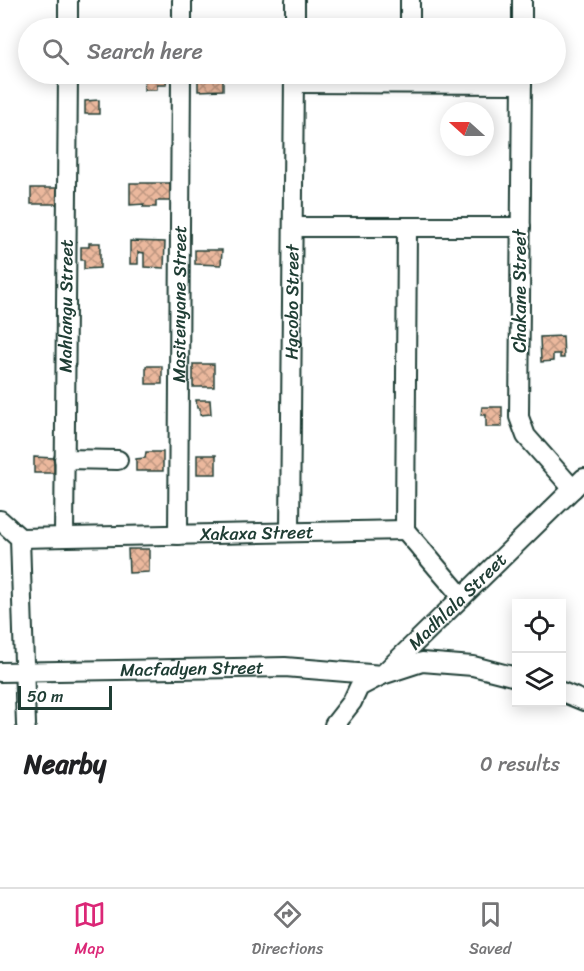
<!DOCTYPE html>
<html lang="en">
<head>
<meta charset="utf-8">
<style>
	body { margin:0; font-family:Sriracha,sans-serif; background:#f2f2f2; color:#202124 }
	.controls { position:absolute; right:18px; bottom:18px; display:grid; overflow:hidden; border-radius:0px; box-shadow:0 3px 15px #0003 }
	.controls button { width:54px; height:54px; display:grid; place-items:center; padding:0; border:0; border-bottom:2px solid #e0e0e0; background:#fff; color:#202124; font:30px sans-serif }
	.compass { position:absolute; left:440px; top:102px; width:54px; height:54px; border-radius:50%; background:#fff; box-shadow:0 3px 15px #0003; rotate:291deg }
	.scale { position:absolute; left:18px; bottom:15px; width:94px; box-sizing:border-box; padding-left:6px; border:3px solid #1f3d34; border-top:0; font-size:16px; line-height:21px; white-space:nowrap; color:#1f3d34; -webkit-text-stroke:4px #fff; paint-order:stroke }
	.list { margin:0; padding:0; list-style:none }
	h2 { display:flex; justify-content:space-between; align-items:center; height:78px; margin:0; padding:0 24px; font-size:26px }
	h2 small { font-size:20px; font-weight:400; color:#757577 }
	.icon { flex:none; width:33px; height:33px; fill:none; stroke:currentColor; stroke-width:2; stroke-linecap:round; stroke-linejoin:round }
	.map { position:relative; flex:none; width:584px; height:725px; overflow:hidden }
	.search { position:absolute; background:#fff; box-shadow:0 3px 15px #0003; left:18px; right:18px; top:18px; height:66px; display:flex; align-items:center; gap:15px; box-sizing:border-box; padding:0 21px; border-radius:33px; color:#757577; font-size:22px }
	.sheet { height:162px; background:#fff }
	nav { display:flex; justify-content:space-around; align-items:center; box-sizing:border-box; height:84px; border-top:2px solid #e0e0e0; background:#fff; font-size:16px; color:#757577 }
	nav a { display:grid; justify-items:center; gap:3px }
	nav .on { color:#db2777 }
	.map>svg:first-child { display:block }
	.building { fill:url(#building-cross-hatch); stroke:#1f3d34; stroke-width:1.5 }
	.lines { fill:none; stroke-linecap:round; stroke-linejoin:round }
	.minor-casing { stroke:#1f3d34; stroke-width:22 }
	.minor { stroke:#fff; stroke-width:18 }
	.labels { text-anchor:middle; stroke-width:4.5; stroke-linejoin:round; paint-order:stroke }
	.street-label { font-size:18px; fill:#1f3d34; stroke:#fff }
</style>
</head>
<body>
<div class="map">
<svg width="584" height="725" viewBox="0 0 584 725">
	<defs>
		<pattern id="building-cross-hatch" width="8" height="8" patternUnits="userSpaceOnUse" patternTransform="scale(1.5)"><rect width="8" height="8" fill="#ebb89d"/><path d="M0 0l8 8M0 8l8-8" fill="none" stroke="#be9781"/></pattern>
	</defs>
	<rect width="100%" height="100%" fill="#fff"/>
	<filter id="ink" filterUnits="userSpaceOnUse"><feTurbulence type="fractalNoise" baseFrequency=".0167" numOctaves="2"/><feDisplacementMap in="SourceGraphic" scale="12" xChannelSelector="R" yChannelSelector="G"/><feConvolveMatrix kernelMatrix="1 2 1 2 8 2 1 2 1" color-interpolation-filters="sRGB"/></filter>
	<g filter="url(#ink)">
		<g class="building">
			<path d="M 145,74 L 167,74 L 166,85 L 157,85 L 157,90 L 144,90 Z"/>
			<path d="M 198,74 L 223,74 L 223,90 L 198,91 Z"/>
			<path d="M 99,100 L 99,114 L 85,114 L 85,101 Z"/>
			<path d="M 130,183 L 170,183 L 170,201 L 156,201 L 156,207 L 143,207 L 144,204 L 130,205 Z"/>
			<rect x="31" y="188" width="26" height="16"/>
			<path d="M 130,241 L 165,242 L 164,268 L 144,267 L 144,253 L 138,252 L 138,264 L 130,264 Z"/>
			<path d="M 89,243 L 100,243 L 100,268 L 84,269 L 84,260 L 81,260 L 81,247 L 89,247 Z"/>
			<path d="M 195,250 L 222,250 L 221,265 L 195,264 Z"/>
			<path d="M 563,336 L 564,358 L 560,358 L 560,354 L 553,354 L 553,361 L 541,362 L 540,337 Z"/>
			<rect x="193" y="364" width="21" height="23"/>
			<rect x="146" y="366" width="16" height="18"/>
			<path d="M 196,400 L 210,400 L 211,414 L 200,415 L 200,408 L 197,408 Z"/>
			<path d="M 482,407 L 502,407 L 502,427 L 486,427 L 486,415 L 481,415 Z"/>
			<path d="M 146,452 L 163,452 L 163,471 L 136,471 L 136,459 L 145,458 Z"/>
			<rect x="197" y="455" width="19" height="19"/>
			<path d="M 34,457 L 54,458 L 54,473 L 34,473 Z"/>
			<path d="M 128,549 L 149,549 L 149,572 L 129,573 Z"/>
		</g>
		<g class="lines">
			<defs>
				<g id="minor">
					<path d="M 68,28 L 68,0"/>
					<path d="M 182,28 L 182,0"/>
					<path d="M 295,28 L 295,0"/>
					<path d="M 410,28 L 410,0"/>
					<path d="M 522,28 L 522,0"/>
					<path d="M 522,74 L 519,417 L 526,436 L 573,489"/>
					<path d="M 294,83 L 522,84"/>
					<path d="M 293,227 L 521,227"/>
					<path d="M 64,459 L 118,460"/>
					<path d="M 0,520 L 20,538 L 26,725"/>
					<path d="M 405,530 L 407,227"/>
					<path d="M 405,530 L 462,597"/>
					<path id="s1" d="M 290,532 L 294,74"/>
					<path id="s2" d="M 178,535 L 181,74"/>
					<path id="s3" d="M 64,537 L 68,74"/>
					<path id="s4" d="M 20,538 L 405,530"/>
					<path id="s5" d="M 0,672 L 285,667 L 382,675 L 422,662 L 473,666 L 516,677"/>
					<path d="M 562,692 L 584,701"/>
					<path id="s6" d="M 334,725 L 352,702 L 359,687 L 382,675 L 584,478"/>
				</g>
			</defs>
			<use href="#minor" class="minor-casing"/>
			<use href="#minor" class="minor"/>
		</g>
	</g>
	<g class="labels">
		<g class="street-label">
			<text transform="translate(520 291) rotate(-90)" y="6">Chakane Street</text>
			<text dy="6" stroke="none"><textPath href="#s1" startOffset="230">Hgcobo Street</textPath></text>
			<text dy="6" stroke="none"><textPath href="#s2" startOffset="231">Masitenyane Street</textPath></text>
			<text dy="6" stroke="none"><textPath href="#s3" startOffset="231">Mahlangu Street</textPath></text>
			<text dy="6" stroke="none"><textPath href="#s4" startOffset="237">Xakaxa Street</textPath></text>
			<text dy="6" stroke="none"><textPath href="#s6" startOffset="177">Madhlala Street</textPath></text>
			<text dy="6" stroke="none"><textPath href="#s5" startOffset="192">Macfadyen Street</textPath></text>
		</g>
	</g>
</svg>
<div class="controls">
<button><svg class="icon" aria-label="locate" viewBox="0 0 24 24"><circle cx="12" cy="12" r="6"/><path d="M12 2v4M12 18v4M2 12h4M18 12h4"/></svg></button>
<button><svg class="icon" aria-label="layers" viewBox="0 0 24 24"><path d="M12 4l9 5-9 5-9-5zM3 14l9 5 9-5"/></svg></button>
</div>
<svg class="compass" viewBox="-18 -18 36 36"><path d="M0-13l5 13h-10z" fill="#e53935"/><path d="M0 13l5-13h-10z" fill="#757577"/></svg>
<div class="scale">50 m</div>
<div class="search"><svg class="icon" aria-label="search" viewBox="0 0 24 24"><circle cx="10" cy="10" r="6"/><path d="M15 15l6 6"/></svg>Search here</div>
</div>
<section class="sheet">
<h2>Nearby<small>0 results</small></h2>
<ul class="list">
</ul>
</section>
<nav>
<a class="on"><svg class="icon" aria-label="map" viewBox="0 0 24 24"><path d="M3 6l6-2 6 2 6-2v14l-6 2-6-2-6 2zM9 4v14M15 6v14"/></svg>Map</a>
<a><svg class="icon" aria-label="directions" viewBox="0 0 24 24"><path d="M12 3l9 9-9 9-9-9zM9 14v-3h6M13 9l2 2-2 2"/></svg>Directions</a>
<a><svg class="icon" aria-label="saved" viewBox="0 0 24 24"><path d="M7 4h10v16l-5-4-5 4z"/></svg>Saved</a>
</nav>
</body>
</html>
